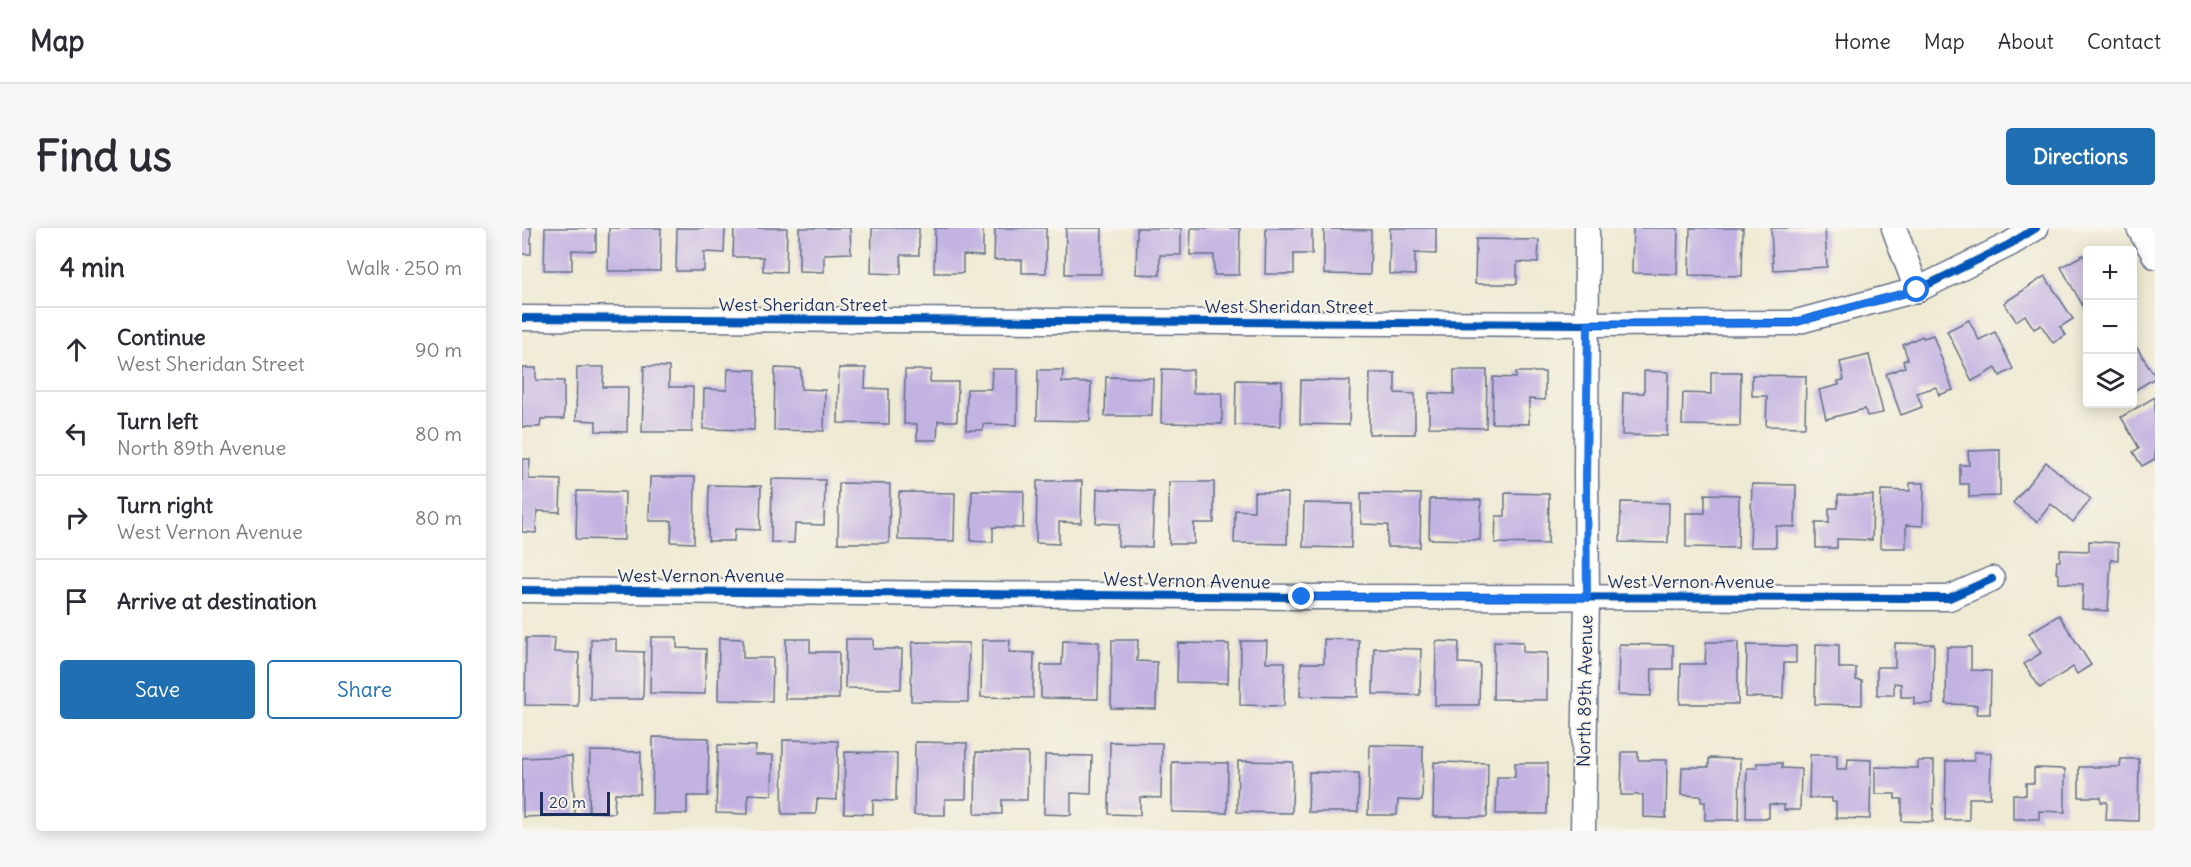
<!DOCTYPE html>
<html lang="en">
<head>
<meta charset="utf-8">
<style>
	body { margin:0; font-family:Delius,sans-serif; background:#f7f7f7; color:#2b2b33 }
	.controls { position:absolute; right:18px; top:18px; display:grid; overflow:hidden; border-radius:6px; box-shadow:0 3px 15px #0003 }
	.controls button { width:54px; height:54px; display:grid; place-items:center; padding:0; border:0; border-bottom:2px solid #e1e1e2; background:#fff; color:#2b2b33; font:30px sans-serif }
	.scale { position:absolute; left:18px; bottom:15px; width:70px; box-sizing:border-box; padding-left:6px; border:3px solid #1b2f5e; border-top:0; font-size:16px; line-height:21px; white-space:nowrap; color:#1b2f5e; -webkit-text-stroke:4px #f7f3e8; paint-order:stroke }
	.stop { position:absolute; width:18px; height:18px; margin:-14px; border:4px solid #1a73e8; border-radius:50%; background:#fff }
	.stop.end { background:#1a73e8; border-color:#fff; box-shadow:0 2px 6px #0008 }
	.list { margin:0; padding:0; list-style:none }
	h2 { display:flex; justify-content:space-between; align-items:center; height:78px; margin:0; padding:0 24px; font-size:26px }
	h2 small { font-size:20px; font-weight:400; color:#7c7c81 }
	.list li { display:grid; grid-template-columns:39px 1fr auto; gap:18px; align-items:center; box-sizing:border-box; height:84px; padding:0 24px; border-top:2px solid #e1e1e2 }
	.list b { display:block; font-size:22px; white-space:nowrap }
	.list p { margin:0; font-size:20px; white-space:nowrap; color:#7c7c81 }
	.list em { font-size:20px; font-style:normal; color:#7c7c81 }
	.actions { display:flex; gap:12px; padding:18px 24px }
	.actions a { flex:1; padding:14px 0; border:2px solid #1f6fb2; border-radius:6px; text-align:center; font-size:21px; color:#1f6fb2 }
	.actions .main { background:#1f6fb2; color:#fff }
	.icon { flex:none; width:33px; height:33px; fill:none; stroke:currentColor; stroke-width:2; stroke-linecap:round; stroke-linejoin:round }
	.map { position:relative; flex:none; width:1633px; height:603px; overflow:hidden; border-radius:6px }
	header { display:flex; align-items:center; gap:36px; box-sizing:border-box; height:84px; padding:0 30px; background:#fff; border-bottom:2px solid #e1e1e2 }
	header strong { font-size:28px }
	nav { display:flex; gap:33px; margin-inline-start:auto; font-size:21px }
	.intro { display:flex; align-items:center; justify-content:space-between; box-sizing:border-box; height:144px; padding:0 36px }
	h1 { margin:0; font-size:42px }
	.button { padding:15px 27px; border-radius:6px; background:#1f6fb2; color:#fff; font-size:21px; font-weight:700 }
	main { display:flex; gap:36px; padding:0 36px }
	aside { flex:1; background:#fff; border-radius:6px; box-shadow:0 3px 15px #0003 }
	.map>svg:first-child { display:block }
	.building { fill:#c3b3e2 }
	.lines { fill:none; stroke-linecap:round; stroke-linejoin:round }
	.street-casing { stroke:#657087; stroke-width:27 }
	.street { stroke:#fff; stroke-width:24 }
	.cycleway-casing { stroke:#f7f3e8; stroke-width:11 }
	.cycleway { stroke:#0057b8; stroke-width:8 }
	.route { stroke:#1a73e8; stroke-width:8 }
	.labels { text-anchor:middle; stroke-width:4.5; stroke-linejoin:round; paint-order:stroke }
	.street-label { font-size:18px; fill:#1b2f5e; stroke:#f7f3e8 }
</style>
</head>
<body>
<header>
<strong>Map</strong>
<nav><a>Home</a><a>Map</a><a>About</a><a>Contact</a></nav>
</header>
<div class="intro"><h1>Find us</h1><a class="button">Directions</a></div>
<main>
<aside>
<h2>4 min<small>Walk · 250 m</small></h2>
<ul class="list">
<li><svg class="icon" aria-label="ahead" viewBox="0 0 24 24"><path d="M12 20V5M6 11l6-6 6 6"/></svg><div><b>Continue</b><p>West Sheridan Street</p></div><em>90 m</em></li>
<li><svg class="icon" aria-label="left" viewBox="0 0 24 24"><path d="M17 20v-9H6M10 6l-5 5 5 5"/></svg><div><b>Turn left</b><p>North 89th Avenue</p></div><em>80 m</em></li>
<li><svg class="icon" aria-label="right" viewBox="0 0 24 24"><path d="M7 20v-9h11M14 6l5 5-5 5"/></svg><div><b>Turn right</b><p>West Vernon Avenue</p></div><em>80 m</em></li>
<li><svg class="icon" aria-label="arrive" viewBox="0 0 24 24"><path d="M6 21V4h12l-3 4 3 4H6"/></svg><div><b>Arrive at destination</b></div></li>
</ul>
<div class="actions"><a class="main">Save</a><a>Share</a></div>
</aside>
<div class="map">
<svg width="1633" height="603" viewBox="0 0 1633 603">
	<rect width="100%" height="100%" fill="#f7f3e8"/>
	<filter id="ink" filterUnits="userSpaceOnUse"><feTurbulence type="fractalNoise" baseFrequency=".0167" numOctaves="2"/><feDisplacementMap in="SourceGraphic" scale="12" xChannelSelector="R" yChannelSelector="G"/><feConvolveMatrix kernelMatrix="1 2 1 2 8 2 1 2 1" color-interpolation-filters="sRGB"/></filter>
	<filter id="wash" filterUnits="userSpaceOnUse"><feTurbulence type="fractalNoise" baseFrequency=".008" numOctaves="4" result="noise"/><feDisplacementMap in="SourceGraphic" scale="24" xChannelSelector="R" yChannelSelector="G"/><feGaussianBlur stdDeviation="1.35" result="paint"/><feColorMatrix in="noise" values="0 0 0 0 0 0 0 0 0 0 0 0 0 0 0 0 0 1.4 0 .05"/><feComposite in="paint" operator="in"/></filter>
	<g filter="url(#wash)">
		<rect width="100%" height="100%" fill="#efead3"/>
		<g id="blocks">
			<g class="building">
				<rect x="0" y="0" width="9" height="26"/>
				<path d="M 23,0 L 74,0 L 74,23 L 50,22 L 50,42 L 22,42 Z"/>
				<path d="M 87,0 L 139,0 L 138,43 L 86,43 Z"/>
				<path d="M 155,0 L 203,0 L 202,25 L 182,24 L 182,43 L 154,43 Z"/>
				<path d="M 212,0 L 265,0 L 264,44 L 241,43 L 241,29 L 211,29 Z"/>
				<path d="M 277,0 L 328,0 L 329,25 L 302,26 L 302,44 L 277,43 Z"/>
				<path d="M 350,0 L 397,0 L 397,27 L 379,27 L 379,46 L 349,45 Z"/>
				<path d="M 413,0 L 461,0 L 461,28 L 441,27 L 441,45 L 412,45 Z"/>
				<path d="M 473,0 L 524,0 L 524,45 L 500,45 L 500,32 L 472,32 Z"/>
				<path d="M 544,0 L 580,0 L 579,46 L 543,46 Z"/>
				<path d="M 615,0 L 659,0 L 659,27 L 638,27 L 638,47 L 614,46 Z"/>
				<path d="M 669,0 L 718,0 L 717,47 L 692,47 L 692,27 L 668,27 Z"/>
				<path d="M 744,0 L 790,0 L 790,26 L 772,26 L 772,46 L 743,46 Z"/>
				<path d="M 868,0 L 914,0 L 914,26 L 893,25 L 893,47 L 867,46 Z"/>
				<path d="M 1111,0 L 1156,0 L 1155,46 L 1110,45 Z"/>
				<path d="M 1168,0 L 1221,0 L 1220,48 L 1167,47 Z"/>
				<path d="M 1249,0 L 1303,0 L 1305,39 L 1251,42 Z"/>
				<path d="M 802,1 L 849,2 L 848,47 L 802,46 Z"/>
				<path d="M 954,11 L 1017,12 L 1016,35 L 995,34 L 995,56 L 953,56 Z"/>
				<path d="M 1561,27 L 1566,36 L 1566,87 L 1539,39 Z"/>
				<path d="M 1523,48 L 1551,91 L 1538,99 L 1544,107 L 1531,115 L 1519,97 L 1512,101 L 1503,87 L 1494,93 L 1482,75 Z"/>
				<path d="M 1447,92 L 1457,112 L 1473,104 L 1491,141 L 1478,148 L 1474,140 L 1450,153 L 1425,103 Z"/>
				<path d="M 1411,107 L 1431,162 L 1417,167 L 1414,159 L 1395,165 L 1400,179 L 1379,187 L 1364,146 L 1383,139 L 1381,133 L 1386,131 L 1381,117 L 1400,108 L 1401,110 Z"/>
				<path d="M 1610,112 L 1633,148 L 1633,150 L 1610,164 Z"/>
				<path d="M 1347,127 L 1361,185 L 1345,188 L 1343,181 L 1304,191 L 1297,162 L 1317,157 L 1316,153 L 1322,152 L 1318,134 Z"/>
				<path d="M 122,138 L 147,139 L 147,159 L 171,159 L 170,204 L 120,204 Z"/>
				<path d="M 55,139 L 82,139 L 81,159 L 106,159 L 105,204 L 74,203 L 74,193 L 54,192 Z"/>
				<path d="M 0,140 L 14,140 L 14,152 L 42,153 L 42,191 L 19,191 L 18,199 L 0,199 Z"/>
				<path d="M 253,140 L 279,141 L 279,161 L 303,162 L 302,203 L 252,202 Z"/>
				<path d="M 317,140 L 344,140 L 343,160 L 367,161 L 367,196 L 316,195 Z"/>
				<path d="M 206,141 L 234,142 L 232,202 L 181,201 L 182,161 L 205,162 Z"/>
				<path d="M 470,141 L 496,141 L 495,197 L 461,196 L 461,202 L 444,202 L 445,161 L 469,161 Z"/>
				<path d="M 640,141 L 671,142 L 671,165 L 700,165 L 700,196 L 639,195 Z"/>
				<path d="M 383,142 L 409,142 L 408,154 L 436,154 L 435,193 L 416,193 L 415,212 L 395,212 L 395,196 L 382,196 Z"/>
				<path d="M 516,142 L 541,142 L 540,154 L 569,155 L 568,193 L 515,192 Z"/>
				<path d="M 932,142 L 965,142 L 964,200 L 907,199 L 907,165 L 932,166 Z"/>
				<path d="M 1122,143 L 1146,144 L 1145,208 L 1100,207 L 1101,165 L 1122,165 Z"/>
				<path d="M 994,144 L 1023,144 L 1023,172 L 1007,171 L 1007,196 L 970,195 L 971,149 L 994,150 Z"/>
				<path d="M 1189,144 L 1219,144 L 1218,198 L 1160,197 L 1161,165 L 1189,166 Z"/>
				<path d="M 848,145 L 873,145 L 873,165 L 893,166 L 893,206 L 847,206 Z"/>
				<path d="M 1230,147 L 1284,148 L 1283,199 L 1244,198 L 1245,168 L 1230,168 Z"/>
				<path d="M 584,149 L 631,150 L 630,188 L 583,188 Z"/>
				<path d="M 714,152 L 760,153 L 759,198 L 713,197 Z"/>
				<path d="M 779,152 L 828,153 L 827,197 L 778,196 Z"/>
				<path d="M 1633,169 L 1633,231 L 1620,238 L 1611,224 L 1617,220 L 1599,189 Z"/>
				<path d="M 1478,222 L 1478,268 L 1447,269 L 1447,256 L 1438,256 L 1438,237 L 1447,237 L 1446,223 Z"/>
				<path d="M 0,231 L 8,231 L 7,251 L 39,252 L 38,284 L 15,283 L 14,305 L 0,304 Z"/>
				<path d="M 1524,234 L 1569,271 L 1551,294 L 1529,276 L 1515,294 L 1491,275 Z"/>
				<path d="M 128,249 L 173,249 L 172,315 L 149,314 L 150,293 L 127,293 Z"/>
				<path d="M 250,251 L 303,252 L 302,297 L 273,296 L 272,315 L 249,314 Z"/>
				<path d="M 515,253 L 560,253 L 559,295 L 537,294 L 537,316 L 514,315 Z"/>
				<path d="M 647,254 L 692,254 L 692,295 L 672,295 L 672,316 L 647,316 Z"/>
				<path d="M 317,255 L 368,256 L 367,315 L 316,315 Z"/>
				<path d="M 1388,255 L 1402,255 L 1401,298 L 1384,297 L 1384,320 L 1358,320 L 1359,262 L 1388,263 Z"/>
				<path d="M 1230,256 L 1274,257 L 1273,299 L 1254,298 L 1254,319 L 1228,319 Z"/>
				<path d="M 187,257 L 239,258 L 238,302 L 213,301 L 212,313 L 186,313 Z"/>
				<path d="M 575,261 L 632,263 L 630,319 L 596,318 L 597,296 L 574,295 Z"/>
				<path d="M 450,262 L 502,263 L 501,300 L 471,299 L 471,314 L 449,313 Z"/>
				<path d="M 55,263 L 103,264 L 102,312 L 54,311 Z"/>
				<path d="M 377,264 L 433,265 L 432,313 L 376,312 Z"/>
				<path d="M 732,264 L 766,265 L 765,316 L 712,315 L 713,282 L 732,283 Z"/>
				<path d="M 839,265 L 899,266 L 898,319 L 865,319 L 866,297 L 839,296 Z"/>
				<path d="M 983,265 L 1027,266 L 1026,316 L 973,315 L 974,288 L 983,288 Z"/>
				<path d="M 1183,266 L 1217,267 L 1216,320 L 1164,319 L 1164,285 L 1183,285 Z"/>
				<path d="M 1316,267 L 1351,267 L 1350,312 L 1315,311 L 1315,320 L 1294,320 L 1294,295 L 1307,295 L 1307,280 L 1316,280 Z"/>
				<path d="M 908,271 L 959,272 L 958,312 L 907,311 Z"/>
				<path d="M 1099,274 L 1147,275 L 1146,315 L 1098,314 Z"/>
				<path d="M 782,275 L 830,276 L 829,320 L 781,319 Z"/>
				<path d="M 1567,313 L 1596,315 L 1596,332 L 1589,331 L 1586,383 L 1560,381 L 1561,356 L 1537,355 L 1537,346 L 1534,345 L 1535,333 L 1538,333 L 1538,322 L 1567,323 Z"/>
				<path d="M 1537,387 L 1569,437 L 1555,446 L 1551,439 L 1518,460 L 1502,436 L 1519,425 L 1507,405 Z"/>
				<path d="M 129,409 L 155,409 L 155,420 L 184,421 L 183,466 L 128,465 Z"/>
				<path d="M 4,410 L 33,410 L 32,424 L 57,425 L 56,478 L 3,477 Z"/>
				<path d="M 197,410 L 221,411 L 221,430 L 251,430 L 250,473 L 196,472 Z"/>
				<path d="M 69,411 L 94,411 L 94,423 L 122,424 L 121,471 L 68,471 Z"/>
				<path d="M 264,411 L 288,411 L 288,424 L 317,424 L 317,471 L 263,471 Z"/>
				<path d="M 324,411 L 351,411 L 351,421 L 380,421 L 379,461 L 323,460 Z"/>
				<path d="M 802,411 L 837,412 L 836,469 L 778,468 L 779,435 L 802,435 Z"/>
				<path d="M 460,412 L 488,412 L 487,424 L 512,425 L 511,470 L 459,469 Z"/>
				<path d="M 590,412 L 616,412 L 615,433 L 635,434 L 634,481 L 589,480 Z"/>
				<path d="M 541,413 L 577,414 L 576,471 L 519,470 L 519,437 L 540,437 Z"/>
				<path d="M 719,413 L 745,413 L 744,434 L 763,434 L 762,478 L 718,477 Z"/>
				<path d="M 914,413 L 937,414 L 936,435 L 958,436 L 957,477 L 913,477 Z"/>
				<path d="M 972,413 L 1001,414 L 1001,424 L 1025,425 L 1025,472 L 971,471 Z"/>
				<path d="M 390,414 L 447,415 L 446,474 L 389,473 Z"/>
				<path d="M 1184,414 L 1216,414 L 1216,476 L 1158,476 L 1159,436 L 1183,436 Z"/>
				<path d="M 656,415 L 707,416 L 706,455 L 655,454 Z"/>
				<path d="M 1373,415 L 1412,416 L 1411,476 L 1392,476 L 1392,469 L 1379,469 L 1379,456 L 1372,455 L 1372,467 L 1355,467 L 1355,439 L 1373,439 Z"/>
				<path d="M 1097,416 L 1151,417 L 1151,441 L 1130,441 L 1129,468 L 1096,467 Z"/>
				<path d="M 1294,416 L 1317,417 L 1317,440 L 1334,440 L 1334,452 L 1340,453 L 1340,477 L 1293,476 Z"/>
				<path d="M 1225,417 L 1274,418 L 1274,435 L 1262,435 L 1261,470 L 1224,469 Z"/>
				<path d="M 1425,419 L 1449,419 L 1449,442 L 1469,443 L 1468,486 L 1454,486 L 1455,477 L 1424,476 Z"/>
				<path d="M 852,420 L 899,421 L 898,467 L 851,466 Z"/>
				<path d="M 131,509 L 187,510 L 186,568 L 165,568 L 165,586 L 130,586 Z"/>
				<path d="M 261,512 L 316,513 L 315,572 L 295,571 L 294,586 L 260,586 Z"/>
				<path d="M 393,514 L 445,515 L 444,571 L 423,571 L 423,587 L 392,587 Z"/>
				<path d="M 588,514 L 640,515 L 639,570 L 618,569 L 618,587 L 587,586 Z"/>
				<path d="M 196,517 L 234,518 L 233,527 L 251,527 L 250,567 L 226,566 L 226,586 L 194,585 Z"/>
				<path d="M 848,517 L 901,518 L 900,573 L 876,572 L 875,587 L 846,587 Z"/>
				<path d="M 68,523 L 119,524 L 118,566 L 93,565 L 92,585 L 67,584 Z"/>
				<path d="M 323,524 L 375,525 L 374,573 L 351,572 L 351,586 L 322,585 Z"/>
				<path d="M 454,524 L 506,525 L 505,572 L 480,572 L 480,586 L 453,586 Z"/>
				<path d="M 1100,524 L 1116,524 L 1116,532 L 1145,532 L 1144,590 L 1121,589 L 1121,567 L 1099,567 Z"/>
				<path d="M 1452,524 L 1469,525 L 1468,570 L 1447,570 L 1447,592 L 1423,592 L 1424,533 L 1452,533 Z"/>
				<path d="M 523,527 L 570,528 L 569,566 L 549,565 L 549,587 L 522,586 Z"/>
				<path d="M 1288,527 L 1315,527 L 1315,541 L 1325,541 L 1326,531 L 1349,532 L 1348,591 L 1314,590 L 1314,574 L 1310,574 L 1310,570 L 1287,570 Z"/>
				<path d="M 50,528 L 53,587 L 1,589 L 0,530 Z"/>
				<path d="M 1187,530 L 1218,531 L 1217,592 L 1183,592 L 1183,574 L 1179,574 L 1179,568 L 1159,567 L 1160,539 L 1187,539 Z"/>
				<path d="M 1599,531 L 1617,531 L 1616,593 L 1584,592 L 1585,574 L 1579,574 L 1579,569 L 1557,569 L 1557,539 L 1598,539 Z"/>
				<path d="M 716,533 L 771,534 L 770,585 L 715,584 Z"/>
				<path d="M 1396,533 L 1412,533 L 1411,594 L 1380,593 L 1380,571 L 1373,571 L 1373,566 L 1353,566 L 1353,539 L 1396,540 Z"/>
				<path d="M 650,534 L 706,535 L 705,585 L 650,584 Z"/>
				<path d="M 912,534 L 966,535 L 965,589 L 911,589 Z"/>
				<path d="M 993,535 L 1026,535 L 1025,586 L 974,586 L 975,549 L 993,549 Z"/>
				<path d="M 1235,535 L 1260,535 L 1260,540 L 1279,541 L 1278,582 L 1262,582 L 1262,577 L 1247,576 L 1247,590 L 1224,590 L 1225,540 L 1235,540 Z"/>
				<path d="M 1512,540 L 1543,541 L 1543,584 L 1517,583 L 1517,591 L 1491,591 L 1491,566 L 1504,567 L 1504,555 L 1512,555 Z"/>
				<path d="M 787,544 L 837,545 L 836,584 L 786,584 Z"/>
			</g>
		</g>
	</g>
	<g filter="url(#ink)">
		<use href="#blocks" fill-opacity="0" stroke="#657087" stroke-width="1.5"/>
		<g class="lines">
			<defs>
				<g id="street">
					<path d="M 1372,0 L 1395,62"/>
					<path d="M 1617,0 L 1633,28"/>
					<path d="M 0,90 L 1066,96 L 1270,95 L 1395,62 L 1488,16 L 1514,0"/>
					<path d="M 0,362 L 780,369 L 1427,370 L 1470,351"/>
					<path d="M 1061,603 L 1065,369 L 1064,249 L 1065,0"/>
				</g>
			</defs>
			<use href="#street" class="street-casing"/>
			<use href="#street" class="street"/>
			<defs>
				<g id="cycleway">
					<path d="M 0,90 L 1066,96 L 1270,95 L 1395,62 L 1488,16 L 1514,0"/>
					<path d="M 0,362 L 780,369 L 1427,370 L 1470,351"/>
				</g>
			</defs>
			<use href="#cycleway" class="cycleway-casing"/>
			<use href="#cycleway" class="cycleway"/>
		</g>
	</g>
	<g class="lines" filter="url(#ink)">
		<path class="route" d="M 780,369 L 1065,369 L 1064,249 L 1066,96 L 1270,95 L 1395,62"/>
	</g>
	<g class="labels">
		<g class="street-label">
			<text x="281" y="83">West Sheridan Street</text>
			<text x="767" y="85">West Sheridan Street</text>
			<text x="179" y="354">West Vernon Avenue</text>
			<text transform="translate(665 353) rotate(1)" y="6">West Vernon Avenue</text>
			<text x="1169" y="360">West Vernon Avenue</text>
			<text transform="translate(1063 463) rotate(-89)" y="6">North 89th Avenue</text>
		</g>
	</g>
</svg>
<div class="controls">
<button>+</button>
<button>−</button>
<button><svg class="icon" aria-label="layers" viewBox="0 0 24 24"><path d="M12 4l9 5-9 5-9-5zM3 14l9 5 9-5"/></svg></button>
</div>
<div class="scale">20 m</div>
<div class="stop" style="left:1395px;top:62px"></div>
<div class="stop end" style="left:780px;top:369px"></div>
</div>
</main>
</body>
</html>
